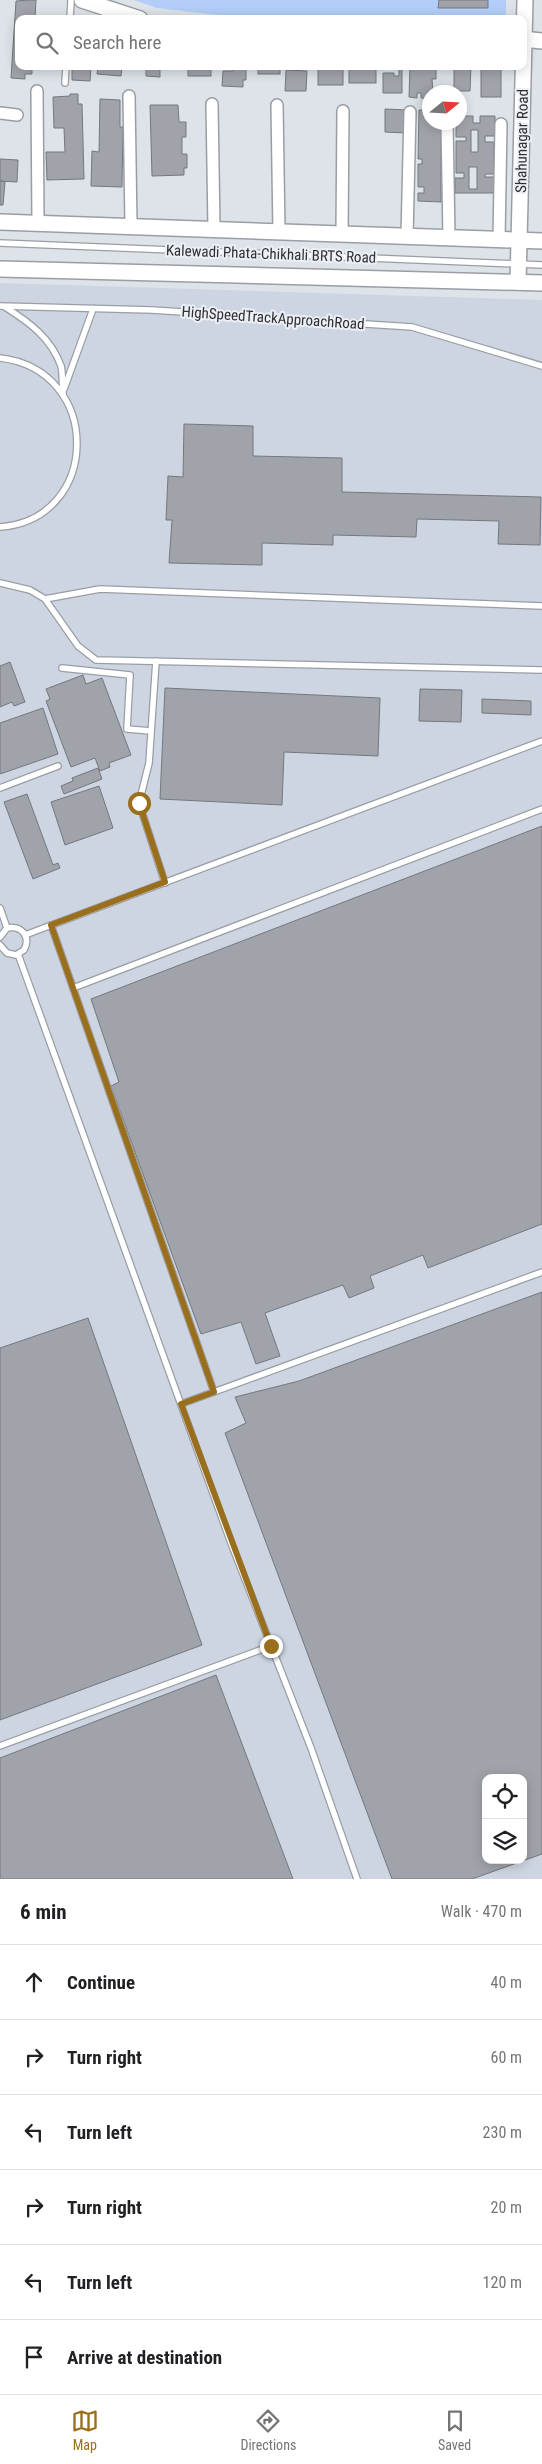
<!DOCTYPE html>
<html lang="en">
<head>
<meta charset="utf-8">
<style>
	body { margin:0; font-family:"Roboto Condensed",sans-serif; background:#f6f6f6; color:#202124 }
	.controls { position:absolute; right:15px; bottom:15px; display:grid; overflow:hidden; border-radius:10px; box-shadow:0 2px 12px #0003 }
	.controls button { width:45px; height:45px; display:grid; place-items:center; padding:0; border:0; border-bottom:1px solid #e0e0e0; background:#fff; color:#202124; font:25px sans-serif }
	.compass { position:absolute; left:422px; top:85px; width:45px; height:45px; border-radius:50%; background:#fff; box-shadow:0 2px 12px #0003; rotate:72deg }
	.stop { position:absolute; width:15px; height:15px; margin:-11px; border:4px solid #996e1c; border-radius:50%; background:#fff }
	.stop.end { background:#996e1c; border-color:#fff; box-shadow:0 1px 5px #0008 }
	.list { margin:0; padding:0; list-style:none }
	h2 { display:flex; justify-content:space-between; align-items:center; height:65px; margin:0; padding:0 20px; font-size:21px }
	h2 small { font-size:16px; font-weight:400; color:#757577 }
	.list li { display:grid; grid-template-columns:32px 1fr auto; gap:15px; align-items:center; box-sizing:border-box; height:75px; padding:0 20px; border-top:1px solid #e0e0e0 }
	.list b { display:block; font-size:19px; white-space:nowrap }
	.list em { font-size:16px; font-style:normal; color:#757577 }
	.icon { flex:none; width:28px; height:28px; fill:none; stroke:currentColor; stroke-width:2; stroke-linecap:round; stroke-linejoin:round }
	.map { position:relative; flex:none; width:542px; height:1879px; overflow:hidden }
	.search { position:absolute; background:#fff; box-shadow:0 2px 12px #0003; left:15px; right:15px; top:15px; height:55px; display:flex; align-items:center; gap:12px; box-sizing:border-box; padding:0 18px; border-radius:10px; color:#757577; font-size:19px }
	.sheet { height:515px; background:#fff }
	nav { display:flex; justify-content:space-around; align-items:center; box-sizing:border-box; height:70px; border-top:1px solid #e0e0e0; background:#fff; font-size:14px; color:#757577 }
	nav a { display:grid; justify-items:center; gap:2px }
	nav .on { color:#996e1c }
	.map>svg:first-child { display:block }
	.built { fill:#cdd5e2; fill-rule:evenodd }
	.green { fill:#b2cef8 }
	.building { fill:#a0a4aa; stroke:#74787e; fill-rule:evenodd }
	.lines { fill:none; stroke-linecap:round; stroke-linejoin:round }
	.lane-casing { stroke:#9a9ea4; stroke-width:8 }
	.street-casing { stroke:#9a9ea4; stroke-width:14 }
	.secondary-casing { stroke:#9a9ea4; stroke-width:18 }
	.lane { stroke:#fff; stroke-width:5.5 }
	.street { stroke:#fff; stroke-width:11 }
	.secondary { stroke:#fff; stroke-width:15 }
	.route { stroke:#996e1c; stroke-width:6 }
	.labels { text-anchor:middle; stroke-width:4; stroke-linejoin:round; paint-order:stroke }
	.street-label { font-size:15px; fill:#2f3033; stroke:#ecf0f6 }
</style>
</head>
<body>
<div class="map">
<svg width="542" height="1879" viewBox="0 0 542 1879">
	<rect width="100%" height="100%" fill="#dee3e9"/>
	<path class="built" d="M 0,283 L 542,300 L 542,1879 L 0,1879 ZM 486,1778 L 523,1778 L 523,1860 L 486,1860 Z"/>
	<path class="green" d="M 134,0 L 506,0 L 506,19 L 252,19 L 157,8 Z"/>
	<g class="building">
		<path d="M 29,0 L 36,0 L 35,19 L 19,19 L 19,66 L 32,66 L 32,74 L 25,74 L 25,79 L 11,78 L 16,1 Z"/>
		<path d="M 439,0 L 488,0 L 488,8 L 438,8 Z"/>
		<path d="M 72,66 L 91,66 L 90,81 L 72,80 Z"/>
		<path d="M 98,66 L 122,66 L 121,76 L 97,74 Z"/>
		<path d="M 146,66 L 160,66 L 160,77 L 146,76 Z"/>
		<rect x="188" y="66" width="23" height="10"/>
		<path d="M 233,66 L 246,66 L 246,80 L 243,80 L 243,87 L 222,86 L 223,71 L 233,71 Z"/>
		<rect x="258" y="66" width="22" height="8"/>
		<rect x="318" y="66" width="25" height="19"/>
		<rect x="349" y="66" width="27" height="17"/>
		<path d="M 383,66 L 402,66 L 402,93 L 383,93 L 383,73 L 394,73 L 394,76 L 399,76 L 399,69 L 383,69 Z"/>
		<path d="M 410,66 L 436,66 L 436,79 L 432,79 L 433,92 L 430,92 L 430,98 L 421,98 L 421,93 L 417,93 L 417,98 L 409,97 Z"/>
		<path d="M 454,66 L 471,66 L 470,91 L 454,91 Z"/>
		<rect x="481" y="66" width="20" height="31"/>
		<path d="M 286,70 L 307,71 L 306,91 L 285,91 Z"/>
		<path d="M 70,94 L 78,94 L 78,104 L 82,104 L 84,179 L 47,180 L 46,152 L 65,152 L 64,128 L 54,128 L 53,97 L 70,96 Z"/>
		<path d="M 100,99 L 120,100 L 120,127 L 123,127 L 122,187 L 91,186 L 92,151 L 99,152 Z"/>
		<path d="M 150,105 L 178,105 L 179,122 L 186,122 L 186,137 L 182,137 L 182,154 L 187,154 L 187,168 L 184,168 L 184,175 L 152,176 Z"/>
		<path d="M 385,109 L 407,110 L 407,133 L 385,132 Z"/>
		<path d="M 419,110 L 430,110 L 430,122 L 441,122 L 441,202 L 418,201 L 418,193 L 424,193 L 424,187 L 418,187 L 418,164 L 422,164 L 422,159 L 418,159 Z"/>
		<path d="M 460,116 L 473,116 L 473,123 L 480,123 L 480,116 L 495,116 L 495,136 L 485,136 L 485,142 L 494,142 L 494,174 L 485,174 L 485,177 L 494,177 L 494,193 L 455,193 L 455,178 L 464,178 L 464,173 L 456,173 L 456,141 L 466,141 L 466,137 L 456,137 L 456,122 L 460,122 ZM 471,130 L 478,130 L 478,152 L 471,152 ZM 469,167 L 477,167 L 477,189 L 469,189 Z"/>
		<path d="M 0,159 L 18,160 L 17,182 L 0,181 Z"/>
		<path d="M 0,181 L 5,182 L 3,205 L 0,205 Z"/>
		<path d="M 184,424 L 253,426 L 253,456 L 342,458 L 342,492 L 541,497 L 540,545 L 498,544 L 499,521 L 417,519 L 416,537 L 333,535 L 333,545 L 262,543 L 262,565 L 169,563 L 172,520 L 166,520 L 168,476 L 183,477 Z"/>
		<path d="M 10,662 L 25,702 L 14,706 L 12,702 L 0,707 L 0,666 Z"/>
		<path d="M 83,675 L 86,684 L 102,678 L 131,755 L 109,763 L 110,767 L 100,771 L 95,758 L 71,767 L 46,701 L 50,699 L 46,689 Z"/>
		<path d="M 165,688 L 380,698 L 378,756 L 284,752 L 282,805 L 160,799 Z"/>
		<path d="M 420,689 L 462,690 L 461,722 L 419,721 Z"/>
		<path d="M 482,699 L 531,701 L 531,715 L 482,713 Z"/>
		<path d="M 43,708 L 58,754 L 0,774 L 0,723 Z"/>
		<path d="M 98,768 L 102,779 L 64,794 L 61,786 L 73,781 L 72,778 Z"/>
		<path d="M 99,786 L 113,828 L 65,845 L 51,802 Z"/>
		<path d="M 27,794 L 53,865 L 58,863 L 60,868 L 33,879 L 4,802 Z"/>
		<path d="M 542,826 L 542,1224 L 428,1268 L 423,1255 L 370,1276 L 374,1288 L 349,1298 L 343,1285 L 265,1313 L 280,1356 L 256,1364 L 241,1322 L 201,1334 L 111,1086 L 119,1082 L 91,999 Z"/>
		<path d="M 542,1292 L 542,1854 L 472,1879 L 392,1879 L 225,1433 L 246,1423 L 235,1397 L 299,1381 ZM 486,1778 L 523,1778 L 523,1860 L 486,1860 Z"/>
		<path d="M 88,1318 L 202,1645 L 0,1720 L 0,1348 Z"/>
		<path d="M 216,1675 L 293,1879 L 0,1879 L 0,1758 Z"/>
	</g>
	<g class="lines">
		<defs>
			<g id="lane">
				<path d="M 70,19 L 71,0"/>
				<path d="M 65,83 L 66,66"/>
				<path d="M 0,243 L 542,265"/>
				<path d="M 0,306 L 152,310 L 412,327 L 542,366"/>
				<path d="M 5,307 C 29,322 51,338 61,366 C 63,374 62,385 63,393"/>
				<path d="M 0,358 C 104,370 101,520 0,527"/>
				<path d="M 64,389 L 93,309"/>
				<path d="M 0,583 L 30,590 L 45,599"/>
				<path d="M 542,606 L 100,589 L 45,599 L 78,646 L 96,660 L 542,670"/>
				<path d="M 156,661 L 149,763 L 139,803 L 165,883"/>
				<path d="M 62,668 L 130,675 L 127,729 L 151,731"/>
				<path d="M 0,788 L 58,766"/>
				<path d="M 0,908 L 7,928"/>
				<path d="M 51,925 L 214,1392"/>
				<path d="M 25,935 L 542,741"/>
				<path d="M 0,937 L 7,928 C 22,925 31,937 24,950 L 16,955 L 7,953 L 0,945"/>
				<path d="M 18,954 L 231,1543 L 311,1748 L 357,1879"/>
				<path d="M 73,988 L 542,809"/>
				<path d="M 181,1404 L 542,1272"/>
				<path d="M 0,1746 L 271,1646"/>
			</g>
			<g id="street">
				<path d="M 37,91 L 38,223"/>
				<path d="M 129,96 L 131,226"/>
				<path d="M 212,104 L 214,229"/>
				<path d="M 277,105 L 279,232"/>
				<path d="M 0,113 L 17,115"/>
				<path d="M 447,122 L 449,238"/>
				<path d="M 342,234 L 343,111"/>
				<path d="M 407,236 L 410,112"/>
				<path d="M 499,240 L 501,124"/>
			</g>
			<g id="secondary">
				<path d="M 82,0 L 140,19"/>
				<path d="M 523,39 L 542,41"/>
				<path d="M 0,222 L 542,241"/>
				<path d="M 0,269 L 542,283"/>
				<path d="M 518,282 L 525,0"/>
			</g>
		</defs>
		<use href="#lane" class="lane-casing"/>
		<use href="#street" class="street-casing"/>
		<use href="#secondary" class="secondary-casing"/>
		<use href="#lane" class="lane"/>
		<use href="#street" class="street"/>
		<use href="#secondary" class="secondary"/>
	</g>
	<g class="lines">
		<path class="route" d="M 139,803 L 165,882 L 51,925 L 214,1392 L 181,1404 L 271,1646"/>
	</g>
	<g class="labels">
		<g class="street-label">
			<text transform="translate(522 141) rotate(-89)" y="5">Shahunagar Road</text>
			<text transform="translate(271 254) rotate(2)" y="5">Kalewadi Phata-Chikhali BRTS Road</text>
			<text transform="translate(273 318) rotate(4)" y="5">HighSpeedTrackApproachRoad</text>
		</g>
	</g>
</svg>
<div class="controls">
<button><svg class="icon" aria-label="locate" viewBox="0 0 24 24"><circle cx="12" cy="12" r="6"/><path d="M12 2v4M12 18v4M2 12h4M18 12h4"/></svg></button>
<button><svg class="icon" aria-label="layers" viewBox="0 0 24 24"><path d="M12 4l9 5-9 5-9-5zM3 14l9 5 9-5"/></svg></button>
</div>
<svg class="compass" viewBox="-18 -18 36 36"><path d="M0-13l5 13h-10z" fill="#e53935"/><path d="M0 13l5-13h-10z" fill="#757577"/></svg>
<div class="stop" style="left:139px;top:803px"></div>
<div class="stop end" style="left:271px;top:1646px"></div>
<div class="search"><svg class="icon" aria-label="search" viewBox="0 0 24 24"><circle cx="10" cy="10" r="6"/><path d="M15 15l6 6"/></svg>Search here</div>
</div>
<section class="sheet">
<h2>6 min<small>Walk · 470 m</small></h2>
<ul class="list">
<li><svg class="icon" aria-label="ahead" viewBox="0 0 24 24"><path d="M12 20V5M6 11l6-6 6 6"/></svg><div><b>Continue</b></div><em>40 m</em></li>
<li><svg class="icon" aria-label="right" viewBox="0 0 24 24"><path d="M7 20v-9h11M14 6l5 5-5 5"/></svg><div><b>Turn right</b></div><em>60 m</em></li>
<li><svg class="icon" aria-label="left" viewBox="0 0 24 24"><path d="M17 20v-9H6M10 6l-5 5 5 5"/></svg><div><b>Turn left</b></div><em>230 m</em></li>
<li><svg class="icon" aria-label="right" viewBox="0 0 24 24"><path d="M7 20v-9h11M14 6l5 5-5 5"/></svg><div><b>Turn right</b></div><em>20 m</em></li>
<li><svg class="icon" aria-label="left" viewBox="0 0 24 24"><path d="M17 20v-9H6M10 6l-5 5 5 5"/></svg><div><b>Turn left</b></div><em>120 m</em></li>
<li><svg class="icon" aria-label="arrive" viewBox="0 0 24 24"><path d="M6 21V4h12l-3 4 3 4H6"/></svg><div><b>Arrive at destination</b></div></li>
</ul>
</section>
<nav>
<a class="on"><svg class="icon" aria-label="map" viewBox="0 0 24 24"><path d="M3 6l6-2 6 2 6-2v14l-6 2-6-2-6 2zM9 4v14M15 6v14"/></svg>Map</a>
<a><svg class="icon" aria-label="directions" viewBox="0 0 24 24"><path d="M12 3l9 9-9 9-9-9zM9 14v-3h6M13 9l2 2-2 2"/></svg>Directions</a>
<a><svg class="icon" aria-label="saved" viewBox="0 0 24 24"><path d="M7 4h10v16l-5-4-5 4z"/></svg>Saved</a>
</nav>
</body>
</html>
